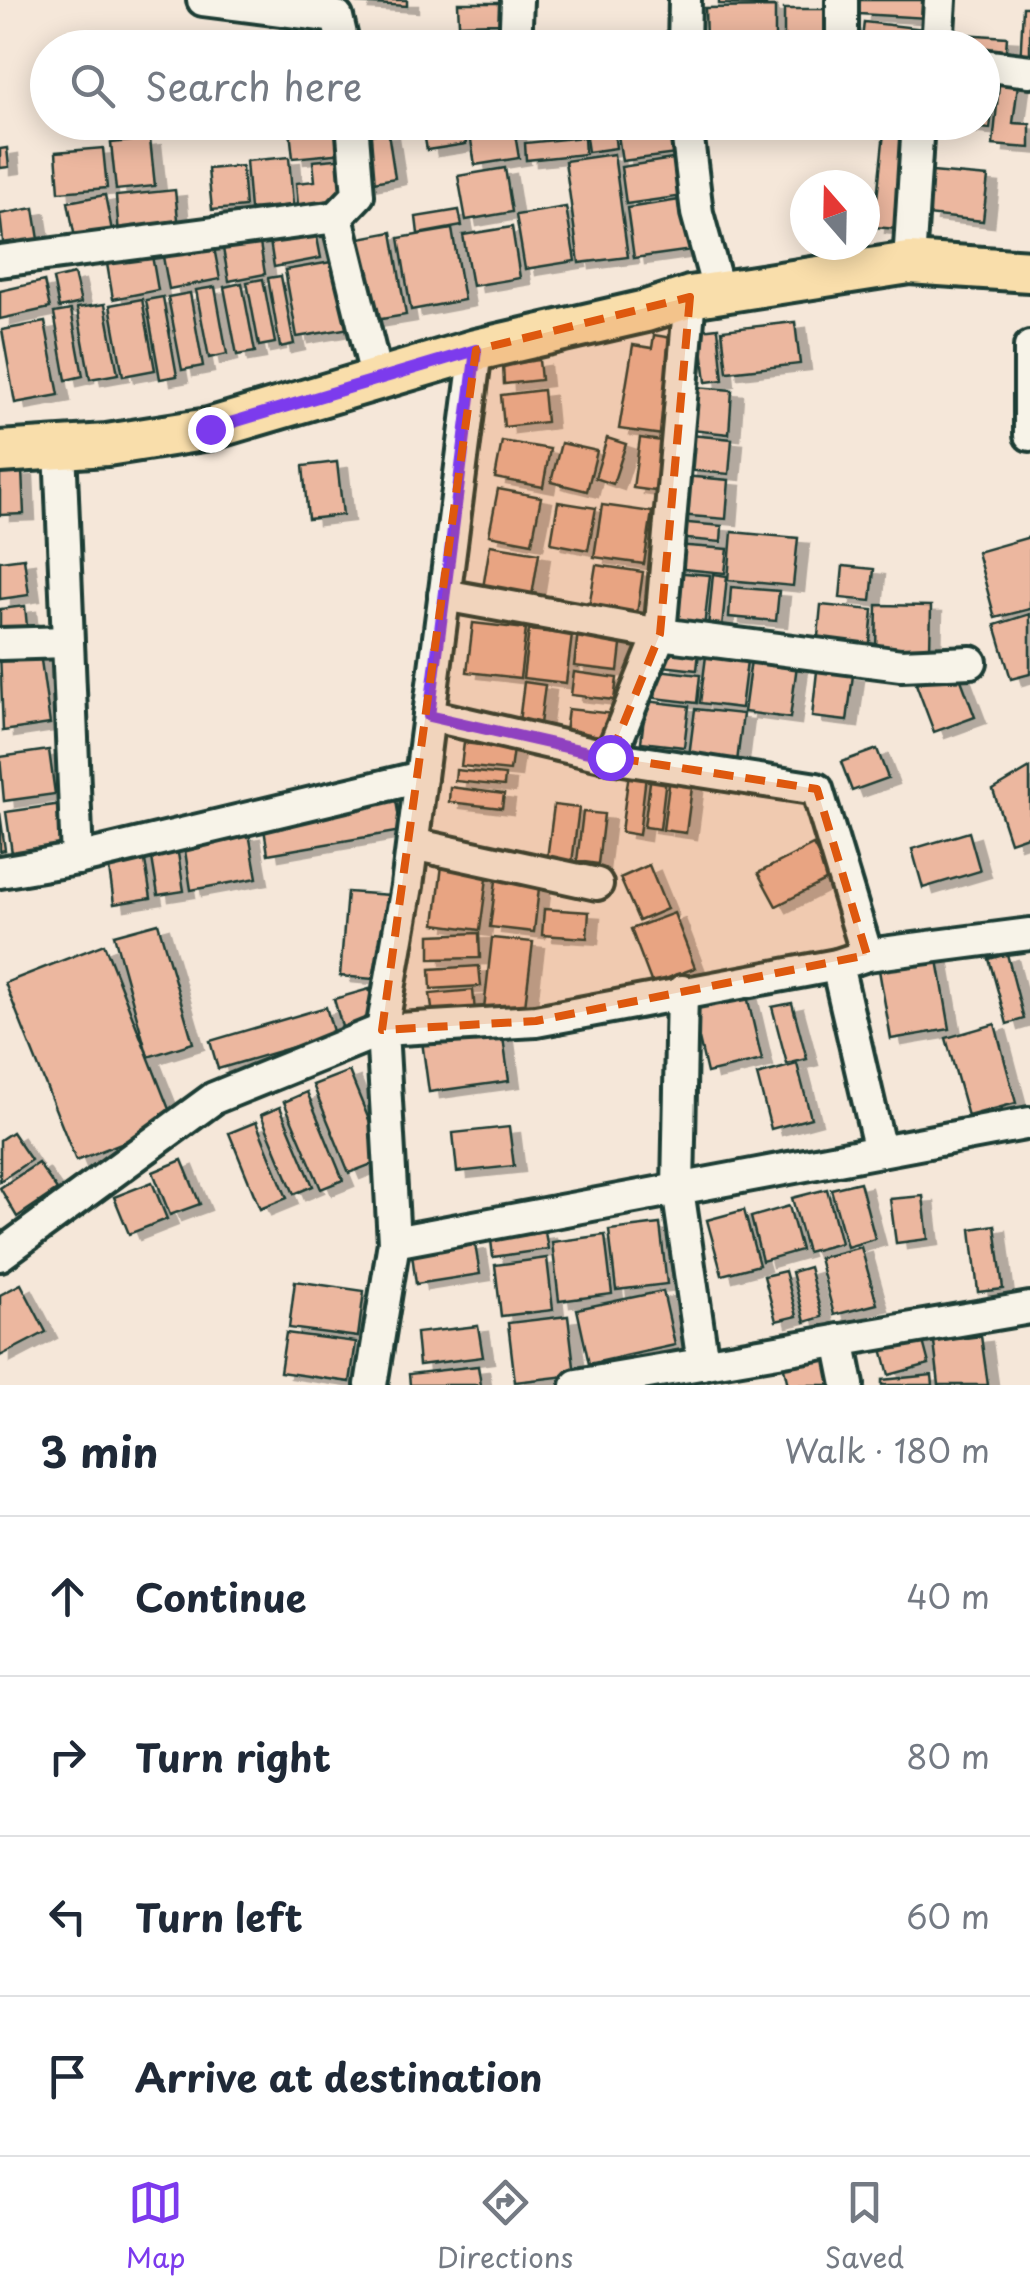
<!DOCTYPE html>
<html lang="en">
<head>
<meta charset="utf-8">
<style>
	body { margin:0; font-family:"Playpen Sans",sans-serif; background:#f2f2f3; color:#1f2937 }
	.compass { position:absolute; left:790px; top:170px; width:90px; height:90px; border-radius:50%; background:#fff; box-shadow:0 5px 25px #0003; rotate:340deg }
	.stop { position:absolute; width:30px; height:30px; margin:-22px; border:8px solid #7c3aed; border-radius:50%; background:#fff }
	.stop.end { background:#7c3aed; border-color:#fff; box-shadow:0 2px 10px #0008 }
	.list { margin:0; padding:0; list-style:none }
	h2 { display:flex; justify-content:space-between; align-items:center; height:130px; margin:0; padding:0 40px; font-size:42px }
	h2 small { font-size:32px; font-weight:400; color:#747a83 }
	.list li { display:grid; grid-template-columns:65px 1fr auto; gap:30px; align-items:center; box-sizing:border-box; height:160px; padding:0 40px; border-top:2px solid #e0e1e3 }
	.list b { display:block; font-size:38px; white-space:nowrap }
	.list em { font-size:32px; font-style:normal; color:#747a83 }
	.icon { flex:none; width:55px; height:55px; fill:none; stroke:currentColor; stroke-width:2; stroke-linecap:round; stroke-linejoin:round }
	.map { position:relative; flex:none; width:1030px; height:1385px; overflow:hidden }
	.search { position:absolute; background:#fff; box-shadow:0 5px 25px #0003; left:30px; right:30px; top:30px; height:110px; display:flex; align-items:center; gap:25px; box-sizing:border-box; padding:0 35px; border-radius:55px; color:#747a83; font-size:38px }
	.sheet { height:770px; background:#fff }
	nav { display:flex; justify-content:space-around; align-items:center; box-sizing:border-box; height:140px; border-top:2px solid #e0e1e3; background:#fff; font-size:28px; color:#747a83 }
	nav a { display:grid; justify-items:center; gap:5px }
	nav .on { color:#7c3aed }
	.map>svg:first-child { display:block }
	.building { fill:#ecb79f; stroke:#1f3d34; stroke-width:2.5; filter:url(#shadow) }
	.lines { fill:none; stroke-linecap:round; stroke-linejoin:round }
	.minor-casing { stroke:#1f3d34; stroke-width:38 }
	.major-casing { stroke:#1f3d34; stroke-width:48 }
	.minor { stroke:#f7f3e8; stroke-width:30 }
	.major { stroke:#f9deab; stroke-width:40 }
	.route { stroke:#7c3aed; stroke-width:12 }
	.marked { fill:#de580e; fill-opacity:0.2; stroke:#de580e; stroke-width:8; stroke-dasharray:20 12; stroke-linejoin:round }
</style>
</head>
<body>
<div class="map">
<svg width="1030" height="1385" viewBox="0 0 1030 1385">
	<defs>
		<filter id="shadow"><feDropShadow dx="11" dy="6" stdDeviation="0" flood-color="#0004"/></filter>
	</defs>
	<rect width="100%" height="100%" fill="#f5e7d9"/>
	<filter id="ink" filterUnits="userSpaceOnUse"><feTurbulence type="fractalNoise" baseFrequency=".01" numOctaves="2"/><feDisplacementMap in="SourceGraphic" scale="20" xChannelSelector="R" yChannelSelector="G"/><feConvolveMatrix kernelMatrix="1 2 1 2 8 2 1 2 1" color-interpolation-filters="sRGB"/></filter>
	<g filter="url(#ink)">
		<g class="building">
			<path d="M 359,0 L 407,0 L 407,6 L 358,3 Z"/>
			<path d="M 719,0 L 766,0 L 766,5 L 719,4 Z"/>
			<path d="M 860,0 L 928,0 L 927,18 L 859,14 Z"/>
			<path d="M 458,3 L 500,3 L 500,23 L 459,24 Z"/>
			<path d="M 775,7 L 775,40 L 706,41 L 705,8 Z"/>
			<path d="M 1023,7 L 1030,7 L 1030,65 L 1020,64 Z"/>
			<rect x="784" y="9" width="50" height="39"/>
			<path d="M 864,22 L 925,29 L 923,48 L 861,48 Z"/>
			<path d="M 946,33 L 1007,37 L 1005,62 L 982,61 L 982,48 L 945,48 Z"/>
			<path d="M 777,42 L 777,48 L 713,48 L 713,43 Z"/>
			<path d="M 982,69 L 997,71 L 990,129 L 937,124 L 982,122 Z"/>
			<path d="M 1000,75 L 1019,77 L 1013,123 L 1030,124 L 1030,148 L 993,145 Z"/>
			<path d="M 289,122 L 342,122 L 344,153 L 293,158 Z"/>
			<path d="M 368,122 L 418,122 L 418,123 L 369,132 Z"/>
			<path d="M 422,122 L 462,122 L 466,144 L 427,150 Z"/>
			<path d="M 468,122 L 513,122 L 519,158 L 475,165 Z"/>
			<path d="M 536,122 L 565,122 L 565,136 L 536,137 Z"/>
			<path d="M 613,122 L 616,148 L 588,152 L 584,124 Z"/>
			<path d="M 616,122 L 672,122 L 676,154 L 622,161 Z"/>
			<path d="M 869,122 L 908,122 L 897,229 L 874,227 L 884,132 L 868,131 Z"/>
			<path d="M 388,132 L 395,178 L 363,184 L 355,137 Z"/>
			<path d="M 584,137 L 585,154 L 526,160 L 525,143 Z"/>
			<path d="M 150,139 L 155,186 L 116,190 L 111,143 Z"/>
			<path d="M 7,148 L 9,167 L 0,168 L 0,149 Z"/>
			<path d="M 103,148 L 107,188 L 59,192 L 56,152 Z"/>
			<path d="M 614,154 L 628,257 L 579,263 L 565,161 Z"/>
			<path d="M 289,157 L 293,205 L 250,209 L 246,161 Z"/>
			<path d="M 347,158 L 350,200 L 298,205 L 296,183 L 315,181 L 313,161 Z"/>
			<path d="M 679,158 L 683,196 L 626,204 L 621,167 Z"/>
			<path d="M 242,166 L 245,207 L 212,210 L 208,169 Z"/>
			<path d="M 505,168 L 512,212 L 466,220 L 458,176 Z"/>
			<path d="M 932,172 L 988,177 L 983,221 L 927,215 Z"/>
			<path d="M 175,190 L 179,229 L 119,235 L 116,196 Z"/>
			<path d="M 105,195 L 113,236 L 76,243 L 68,202 Z"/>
			<path d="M 686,199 L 692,250 L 634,258 L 627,208 Z"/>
			<path d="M 566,207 L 575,261 L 525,269 L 516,215 Z"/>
			<path d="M 34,208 L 41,252 L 5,259 L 0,214 Z"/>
			<path d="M 459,210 L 462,226 L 418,234 L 416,217 Z"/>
			<path d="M 512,227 L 520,278 L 472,286 L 463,235 Z"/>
			<path d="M 452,229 L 464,300 L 411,310 L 399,238 Z"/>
			<path d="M 258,231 L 265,274 L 229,281 L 221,238 Z"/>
			<path d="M 316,232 L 321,258 L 274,267 L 270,241 Z"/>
			<path d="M 392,232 L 406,315 L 363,322 L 349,240 Z"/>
			<path d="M 212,237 L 220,279 L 169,289 L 161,246 Z"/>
			<path d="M 150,244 L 158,290 L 113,299 L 105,252 Z"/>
			<path d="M 337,261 L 350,328 L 297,337 L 285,270 Z"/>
			<path d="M 74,274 L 81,303 L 59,308 L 53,279 Z"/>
			<path d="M 281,276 L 294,344 L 280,347 L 268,278 Z"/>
			<path d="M 263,279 L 275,343 L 259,346 L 247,282 Z"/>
			<path d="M 44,281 L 50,308 L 0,319 L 0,291 Z"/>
			<path d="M 242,283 L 255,352 L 237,355 L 224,287 Z"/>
			<path d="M 215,287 L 227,354 L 209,358 L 196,290 Z"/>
			<path d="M 190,293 L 203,366 L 182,370 L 168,297 Z"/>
			<path d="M 163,297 L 177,376 L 160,379 L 146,300 Z"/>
			<path d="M 142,299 L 155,370 L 123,376 L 110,305 Z"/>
			<path d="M 105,304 L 118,374 L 90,379 L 77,308 Z"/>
			<path d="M 71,310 L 83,376 L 66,380 L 54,313 Z"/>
			<path d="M 45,322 L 59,395 L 15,403 L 2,330 Z"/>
			<path d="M 795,322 L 800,364 L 727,372 L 722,330 Z"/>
			<path d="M 718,328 L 723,380 L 706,382 L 700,330 Z"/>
			<path d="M 654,335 L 678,339 L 663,435 L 619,429 L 633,345 L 652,348 Z"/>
			<path d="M 539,360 L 541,380 L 504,384 L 503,365 Z"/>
			<path d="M 695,387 L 732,390 L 729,434 L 691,430 Z"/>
			<path d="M 543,390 L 546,422 L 504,427 L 501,395 Z"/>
			<path d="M 690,435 L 732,439 L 729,474 L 686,470 Z"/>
			<path d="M 607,438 L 626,444 L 613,484 L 595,478 Z"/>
			<path d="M 640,438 L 662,441 L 655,491 L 633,488 Z"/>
			<path d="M 502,441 L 550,449 L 543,487 L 495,478 Z"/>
			<path d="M 561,443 L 597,451 L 587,491 L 551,482 Z"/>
			<path d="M 337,462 L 343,515 L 308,519 L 303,466 Z"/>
			<path d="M 22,470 L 24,514 L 0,515 L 0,472 Z"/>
			<path d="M 683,476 L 729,480 L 726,519 L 679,515 Z"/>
			<path d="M 498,489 L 541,497 L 532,543 L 489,535 Z"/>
			<path d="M 558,502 L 596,508 L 588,550 L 551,543 Z"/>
			<path d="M 602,505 L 652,512 L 644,564 L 594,557 Z"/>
			<path d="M 677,522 L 722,526 L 721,542 L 676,538 Z"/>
			<path d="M 732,532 L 798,538 L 793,586 L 728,580 Z"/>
			<path d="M 1030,537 L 1030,609 L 995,618 L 977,552 Z"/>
			<path d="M 490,545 L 539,553 L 531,602 L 482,594 Z"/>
			<path d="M 675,545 L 728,549 L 725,573 L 673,568 Z"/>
			<path d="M 24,558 L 29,595 L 0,599 L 0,561 Z"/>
			<path d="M 596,565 L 643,572 L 637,614 L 589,607 Z"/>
			<path d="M 843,566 L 874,569 L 871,601 L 840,598 Z"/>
			<path d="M 671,572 L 710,575 L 704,628 L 666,624 Z"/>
			<path d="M 713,574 L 727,576 L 722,628 L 708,627 Z"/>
			<path d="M 731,587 L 779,591 L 776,621 L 729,617 Z"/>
			<path d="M 821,605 L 873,610 L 869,652 L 817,647 Z"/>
			<path d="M 877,605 L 931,606 L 930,652 L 876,651 Z"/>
			<path d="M 25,606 L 28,636 L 0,640 L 0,609 Z"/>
			<path d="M 1030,614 L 1030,674 L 1011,679 L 995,625 Z"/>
			<path d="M 473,623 L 526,629 L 520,678 L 467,672 Z"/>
			<path d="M 529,630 L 572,635 L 566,683 L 523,678 Z"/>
			<path d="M 578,631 L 622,637 L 618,671 L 574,666 Z"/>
			<path d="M 39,646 L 50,724 L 3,731 L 0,652 Z"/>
			<path d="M 664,648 L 699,652 L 697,670 L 662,666 Z"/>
			<path d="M 706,656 L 747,661 L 741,708 L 700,703 Z"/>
			<path d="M 751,660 L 797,665 L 790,718 L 744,712 Z"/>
			<path d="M 957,669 L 975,717 L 934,732 L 916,684 Z"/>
			<path d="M 658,670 L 700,675 L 697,703 L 655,698 Z"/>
			<path d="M 817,671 L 853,675 L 847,721 L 812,717 Z"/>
			<path d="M 574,672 L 617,678 L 614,700 L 571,695 Z"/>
			<path d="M 524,682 L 545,685 L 540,724 L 519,722 Z"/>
			<path d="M 646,701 L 689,706 L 684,747 L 641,742 Z"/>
			<path d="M 568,709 L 614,714 L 611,737 L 565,732 Z"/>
			<path d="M 695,709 L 743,714 L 737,762 L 689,756 Z"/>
			<path d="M 464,743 L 513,749 L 510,771 L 461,766 Z"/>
			<path d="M 877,749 L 888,778 L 852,791 L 841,762 Z"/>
			<path d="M 49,750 L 55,794 L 4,801 L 0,757 Z"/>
			<path d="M 630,765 L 647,767 L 639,835 L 621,832 Z"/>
			<path d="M 652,767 L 667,769 L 660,829 L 644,827 Z"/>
			<path d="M 1030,768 L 1030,835 L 1010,842 L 993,790 Z"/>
			<path d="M 671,769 L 694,772 L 686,833 L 663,830 Z"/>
			<path d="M 456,770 L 505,775 L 504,786 L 455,781 Z"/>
			<path d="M 450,787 L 504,794 L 502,808 L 449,802 Z"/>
			<path d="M 395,794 L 401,831 L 268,854 L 262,816 Z"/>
			<path d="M 62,804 L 68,845 L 12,853 L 6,812 Z"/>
			<path d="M 554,805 L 579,808 L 572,863 L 547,859 Z"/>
			<path d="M 583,812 L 604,814 L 598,864 L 577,861 Z"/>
			<path d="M 0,813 L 5,850 L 0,851 Z"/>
			<path d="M 969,832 L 980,871 L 923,888 L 912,849 Z"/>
			<path d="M 249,833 L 257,878 L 191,890 L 184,844 Z"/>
			<path d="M 813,845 L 831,878 L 776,906 L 758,873 Z"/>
			<path d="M 177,847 L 184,891 L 158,895 L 151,852 Z"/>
			<path d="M 143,848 L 151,898 L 114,904 L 107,854 Z"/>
			<path d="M 442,865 L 488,871 L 480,930 L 435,924 Z"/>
			<path d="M 649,865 L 667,909 L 639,921 L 620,878 Z"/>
			<path d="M 497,873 L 540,879 L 534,932 L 490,927 Z"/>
			<path d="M 347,892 L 390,895 L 384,980 L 340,976 Z"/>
			<path d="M 544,909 L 589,912 L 587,938 L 542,935 Z"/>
			<path d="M 674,913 L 695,968 L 652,984 L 631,929 Z"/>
			<path d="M 158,923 L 193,1043 L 148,1057 L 114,935 Z"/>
			<path d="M 479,933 L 480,958 L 430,959 L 430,935 Z"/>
			<path d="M 492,938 L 533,942 L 524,1014 L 484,1009 Z"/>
			<path d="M 104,944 L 174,1122 L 76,1161 L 5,983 Z"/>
			<path d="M 937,954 L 950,1029 L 891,1039 L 878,964 Z"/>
			<path d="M 1007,954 L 1024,1019 L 1007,1024 L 989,959 Z"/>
			<path d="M 479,966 L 481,986 L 431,989 L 430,969 Z"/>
			<path d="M 744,983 L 762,1060 L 707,1073 L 689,996 Z"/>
			<path d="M 369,989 L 378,1020 L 343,1030 L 334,999 Z"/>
			<path d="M 473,990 L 475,1012 L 433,1016 L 430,994 Z"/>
			<path d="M 792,1003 L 807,1059 L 787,1064 L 772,1007 Z"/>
			<path d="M 326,1007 L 334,1035 L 218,1069 L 210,1041 Z"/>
			<path d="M 995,1024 L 1016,1103 L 968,1116 L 946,1038 Z"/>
			<path d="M 502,1030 L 509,1081 L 429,1092 L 422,1041 Z"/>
			<path d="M 797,1064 L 811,1118 L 771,1129 L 757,1075 Z"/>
			<path d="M 349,1071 L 385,1159 L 349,1173 L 313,1085 Z"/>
			<path d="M 307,1092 L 343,1180 L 321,1189 L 284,1102 Z"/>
			<path d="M 280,1107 L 313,1186 L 294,1194 L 261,1115 Z"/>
			<path d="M 256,1122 L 287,1198 L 260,1209 L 229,1133 Z"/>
			<path d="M 509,1127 L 514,1166 L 457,1172 L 453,1133 Z"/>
			<path d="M 12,1132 L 31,1160 L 0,1181 L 0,1140 Z"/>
			<path d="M 182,1160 L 200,1204 L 170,1215 L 153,1172 Z"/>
			<path d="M 38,1163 L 57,1190 L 17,1217 L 0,1188 Z"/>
			<path d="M 152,1182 L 167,1219 L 129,1234 L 114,1197 Z"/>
			<path d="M 860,1182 L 875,1239 L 847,1247 L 831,1189 Z"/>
			<path d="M 827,1189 L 841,1243 L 807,1252 L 792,1198 Z"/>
			<path d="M 923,1196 L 928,1239 L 896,1243 L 890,1199 Z"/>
			<path d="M 789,1206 L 801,1250 L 762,1261 L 751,1217 Z"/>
			<path d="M 744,1210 L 759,1265 L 722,1275 L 707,1220 Z"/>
			<path d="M 660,1224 L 667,1284 L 616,1290 L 609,1230 Z"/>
			<path d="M 995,1225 L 1003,1289 L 978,1292 L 971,1229 Z"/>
			<path d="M 545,1232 L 548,1249 L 493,1257 L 491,1240 Z"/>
			<path d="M 605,1235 L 612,1294 L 559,1301 L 552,1242 Z"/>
			<path d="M 475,1244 L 480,1274 L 416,1284 L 412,1254 Z"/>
			<path d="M 861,1247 L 877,1304 L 834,1315 L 819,1258 Z"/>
			<path d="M 547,1258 L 553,1310 L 501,1316 L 495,1265 Z"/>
			<path d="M 809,1267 L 822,1317 L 805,1322 L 792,1272 Z"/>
			<path d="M 785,1271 L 797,1316 L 776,1321 L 764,1276 Z"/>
			<path d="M 295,1281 L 364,1291 L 358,1337 L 289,1328 Z"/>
			<path d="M 21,1284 L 46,1332 L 0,1356 L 0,1295 Z"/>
			<path d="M 663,1291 L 675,1345 L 589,1364 L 577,1309 Z"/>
			<path d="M 568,1316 L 575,1375 L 515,1382 L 508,1323 Z"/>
			<path d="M 478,1326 L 483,1357 L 419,1365 L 416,1333 Z"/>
			<path d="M 920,1330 L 929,1364 L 889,1375 L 880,1341 Z"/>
			<path d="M 286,1333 L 356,1342 L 350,1382 L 280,1372 Z"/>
			<path d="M 981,1336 L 988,1385 L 939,1385 L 934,1342 Z"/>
			<path d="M 833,1350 L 843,1385 L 788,1385 L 783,1364 Z"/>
			<path d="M 478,1366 L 481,1385 L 410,1385 L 409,1374 Z"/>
			<path d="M 932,1375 L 933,1385 L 882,1385 L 882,1380 Z"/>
		</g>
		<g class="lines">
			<defs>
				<g id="minor">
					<path d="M 203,0 L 337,17 L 344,48"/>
					<path d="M 842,0 L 842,48"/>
					<path d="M 515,48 L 517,0"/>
					<path d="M 684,48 L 685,0"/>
					<path d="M 937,48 L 940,0"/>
					<path d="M 982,65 L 1030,71"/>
					<path d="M 352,122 L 358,195 L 337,217 L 377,380"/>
					<path d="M 686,122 L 697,213 L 719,293"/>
					<path d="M 0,261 L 337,217"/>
					<path d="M 909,263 L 918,122"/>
					<path d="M 1030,347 L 1030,435"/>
					<path d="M 60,448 L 77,859"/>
					<path d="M 444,595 L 660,634 L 901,665 L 971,662"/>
					<path d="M 0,644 L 67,642"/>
					<path d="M 429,715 L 610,757 L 817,789 L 867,955"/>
					<path d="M 610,757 L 660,634 L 690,297"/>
					<path d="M 413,844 L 597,884"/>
					<path d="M 0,872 L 77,859 L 421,777"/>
					<path d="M 837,965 L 880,1151"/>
					<path d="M 682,991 L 678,1189 L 703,1364"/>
					<path d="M 394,1242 L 1030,1123"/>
					<path d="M 0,1255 L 214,1098 L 382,1030 L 407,886 L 476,350"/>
					<path d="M 839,1340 L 848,1385"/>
					<path d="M 371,1385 L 394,1242 L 382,1030 L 536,1021 L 837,965 L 867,955 L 1030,934"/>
					<path d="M 577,1385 L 1030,1308"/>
				</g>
				<path id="major" d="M 0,452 L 107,445 L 209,429 L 476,350 L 646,311 L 690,297 L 909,263 L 1030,271"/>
			</defs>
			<use href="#minor" class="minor-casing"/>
			<use href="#major" class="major-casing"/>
			<use href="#minor" class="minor"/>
			<use href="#major" class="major"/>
		</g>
	</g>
	<g class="lines" filter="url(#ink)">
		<path class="route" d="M 210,429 L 476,350 L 429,716 L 610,757"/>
	</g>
	<path class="marked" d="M 690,297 L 660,634 L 610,757 L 817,789 L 867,955 L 536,1021 L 382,1030 L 476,350 Z"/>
</svg>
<svg class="compass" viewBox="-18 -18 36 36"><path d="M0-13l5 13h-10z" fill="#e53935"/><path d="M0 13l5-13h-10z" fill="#747a83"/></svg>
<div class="stop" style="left:610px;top:757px"></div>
<div class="stop end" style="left:210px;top:429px"></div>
<div class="search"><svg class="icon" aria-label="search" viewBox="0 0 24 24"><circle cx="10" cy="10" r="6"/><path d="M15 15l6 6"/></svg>Search here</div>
</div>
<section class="sheet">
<h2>3 min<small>Walk · 180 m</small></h2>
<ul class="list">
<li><svg class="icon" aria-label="ahead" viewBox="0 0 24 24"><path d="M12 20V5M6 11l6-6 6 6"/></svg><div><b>Continue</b></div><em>40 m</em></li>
<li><svg class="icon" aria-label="right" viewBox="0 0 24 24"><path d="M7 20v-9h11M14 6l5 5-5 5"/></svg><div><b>Turn right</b></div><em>80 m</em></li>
<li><svg class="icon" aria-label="left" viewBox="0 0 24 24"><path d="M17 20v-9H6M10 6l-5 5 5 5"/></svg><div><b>Turn left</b></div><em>60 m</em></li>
<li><svg class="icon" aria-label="arrive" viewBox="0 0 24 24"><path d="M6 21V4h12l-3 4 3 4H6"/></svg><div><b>Arrive at destination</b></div></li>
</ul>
</section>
<nav>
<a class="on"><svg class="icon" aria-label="map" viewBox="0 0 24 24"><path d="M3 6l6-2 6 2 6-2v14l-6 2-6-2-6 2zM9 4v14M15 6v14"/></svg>Map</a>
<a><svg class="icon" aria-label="directions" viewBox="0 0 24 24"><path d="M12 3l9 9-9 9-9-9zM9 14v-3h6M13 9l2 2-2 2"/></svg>Directions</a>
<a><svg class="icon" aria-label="saved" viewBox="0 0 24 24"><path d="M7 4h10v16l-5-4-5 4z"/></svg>Saved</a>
</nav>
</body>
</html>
